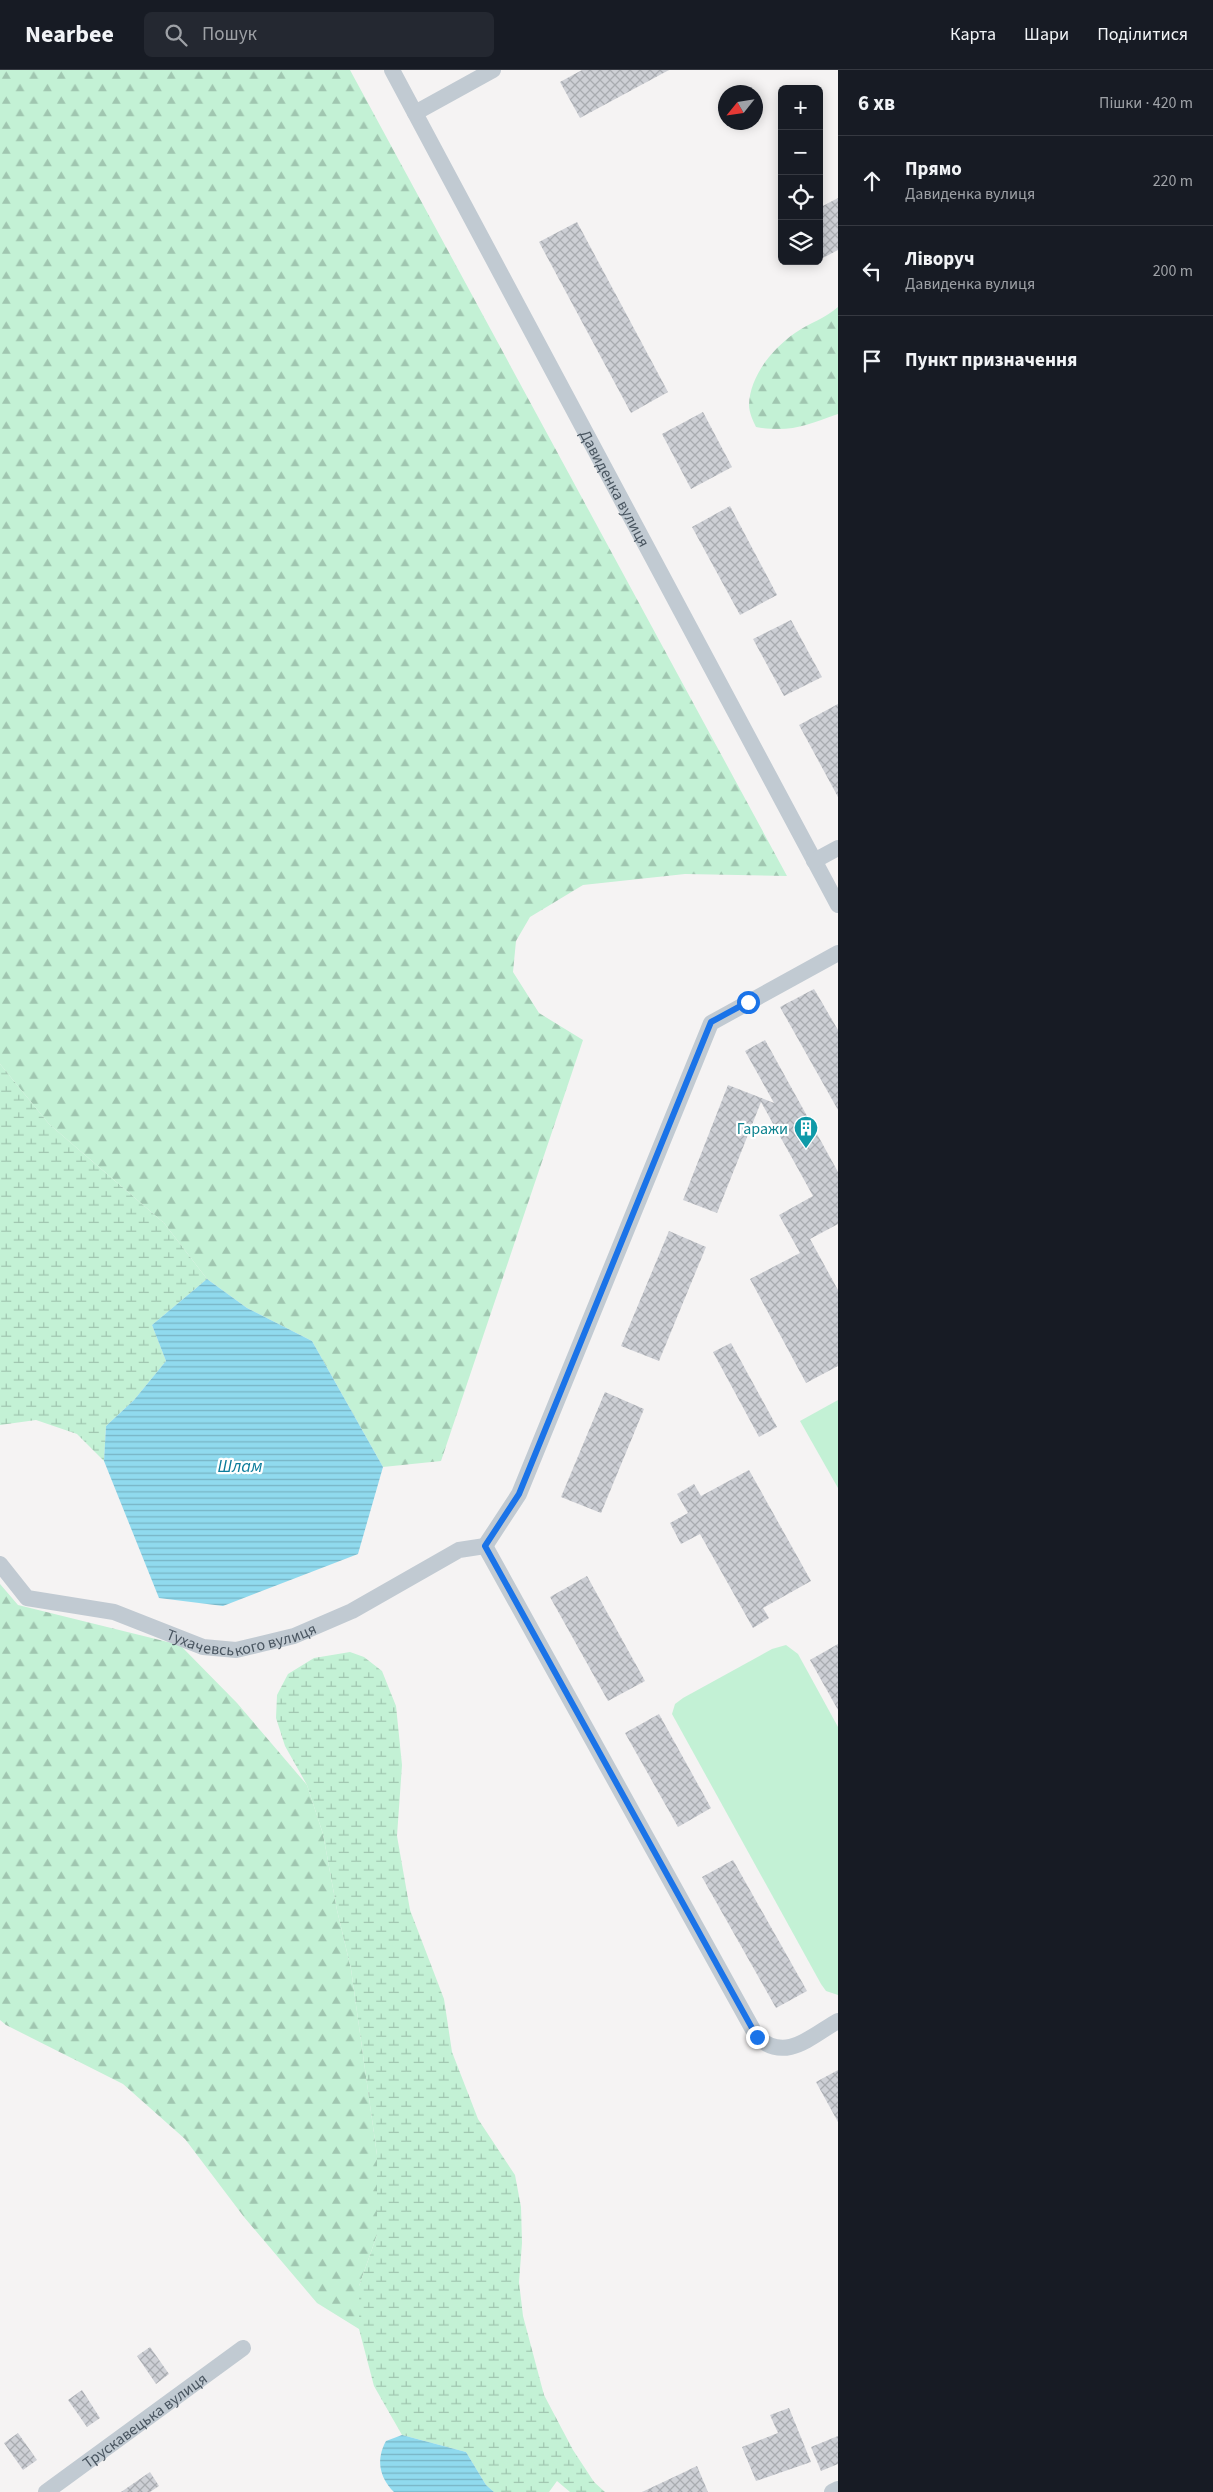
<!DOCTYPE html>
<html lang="uk">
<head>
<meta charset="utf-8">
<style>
	body { margin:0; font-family:"Source Sans 3",sans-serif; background:#242831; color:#f1f3f6 }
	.controls { position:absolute; right:15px; top:15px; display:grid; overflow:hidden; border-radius:8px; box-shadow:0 2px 12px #0003 }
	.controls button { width:45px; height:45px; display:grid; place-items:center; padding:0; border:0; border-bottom:1px solid #363941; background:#171b24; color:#f1f3f6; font:25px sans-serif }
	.compass { position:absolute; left:718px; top:15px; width:45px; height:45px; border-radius:50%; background:#171b24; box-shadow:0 2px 12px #0003; rotate:240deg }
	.stop { position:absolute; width:15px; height:15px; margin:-11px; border:4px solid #1a73e8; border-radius:50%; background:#fff }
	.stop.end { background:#1a73e8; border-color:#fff; box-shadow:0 1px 5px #0008 }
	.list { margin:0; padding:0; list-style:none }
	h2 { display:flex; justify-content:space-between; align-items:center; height:65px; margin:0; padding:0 20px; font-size:21px }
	h2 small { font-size:16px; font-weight:400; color:#9ea1a6 }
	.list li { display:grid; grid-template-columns:32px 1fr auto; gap:15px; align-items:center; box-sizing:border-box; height:90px; padding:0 20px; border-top:1px solid #363941 }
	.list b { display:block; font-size:19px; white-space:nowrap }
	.list p { margin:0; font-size:16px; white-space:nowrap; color:#9ea1a6 }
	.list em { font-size:16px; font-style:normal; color:#9ea1a6 }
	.icon { flex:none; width:28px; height:28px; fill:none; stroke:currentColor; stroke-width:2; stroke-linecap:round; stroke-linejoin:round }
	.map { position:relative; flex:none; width:838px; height:2422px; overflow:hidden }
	header { display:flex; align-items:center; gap:30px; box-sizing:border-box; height:70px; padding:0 25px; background:#171b24; border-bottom:1px solid #363941 }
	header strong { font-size:24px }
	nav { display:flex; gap:28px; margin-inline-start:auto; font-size:18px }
	.search { width:350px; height:45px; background:#242831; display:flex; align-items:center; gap:12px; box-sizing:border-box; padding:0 18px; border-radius:8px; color:#9ea1a6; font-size:19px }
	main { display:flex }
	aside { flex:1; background:#171b24 }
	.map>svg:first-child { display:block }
	.green { fill:#c3f1d5 }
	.forest { fill:url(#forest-firs) }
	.wetland { fill:url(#wetland-marsh) }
	.water { fill:url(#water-rules) }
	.building { fill:url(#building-cross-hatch) }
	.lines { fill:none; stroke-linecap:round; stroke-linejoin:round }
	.street { stroke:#c1cad2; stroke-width:16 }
	.route { stroke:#1a73e8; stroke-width:6 }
	.labels { text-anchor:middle; stroke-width:4.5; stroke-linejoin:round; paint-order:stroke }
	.street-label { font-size:16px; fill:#4a5661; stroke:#fff }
	.culture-label { font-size:16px; fill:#0d838f; stroke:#fff; text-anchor:end }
	.water-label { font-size:18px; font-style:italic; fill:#0c7c9b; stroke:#fff }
</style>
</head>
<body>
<header>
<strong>Nearbee</strong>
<div class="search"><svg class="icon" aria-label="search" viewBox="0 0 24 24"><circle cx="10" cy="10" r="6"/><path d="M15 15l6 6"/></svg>Пошук</div>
<nav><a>Карта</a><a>Шари</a><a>Поділитися</a></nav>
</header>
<main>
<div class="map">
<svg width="838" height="2422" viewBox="0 0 838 2422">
	<defs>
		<pattern id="forest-firs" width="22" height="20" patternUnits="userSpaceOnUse" patternTransform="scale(1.25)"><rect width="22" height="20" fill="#c3f1d5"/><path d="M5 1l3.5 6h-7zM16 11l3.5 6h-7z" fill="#a0c6b0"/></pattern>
		<pattern id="wetland-marsh" width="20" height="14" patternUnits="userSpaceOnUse" patternTransform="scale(1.25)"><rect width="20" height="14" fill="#c3f1d5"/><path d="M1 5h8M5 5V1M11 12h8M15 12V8" fill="none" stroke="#a0c6b0"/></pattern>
		<pattern id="water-rules" width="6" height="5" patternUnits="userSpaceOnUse" patternTransform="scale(1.25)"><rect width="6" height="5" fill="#90daee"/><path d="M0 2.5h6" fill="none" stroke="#78b4c4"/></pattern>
		<pattern id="building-cross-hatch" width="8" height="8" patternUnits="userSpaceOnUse" patternTransform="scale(1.25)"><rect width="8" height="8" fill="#cdcfd5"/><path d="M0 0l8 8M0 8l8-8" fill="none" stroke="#a8abb0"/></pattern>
	</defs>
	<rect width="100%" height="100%" fill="#f5f3f3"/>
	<g class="green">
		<path d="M 838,1330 L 838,1418 L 800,1351 Z"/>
		<path d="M 786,1575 L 798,1584 L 838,1657 L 838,1925 L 826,1921 L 821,1914 L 672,1644 L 675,1634 L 683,1628 L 772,1579 Z"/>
	</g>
	<g class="forest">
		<path d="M 0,0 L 350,0 L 787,806 L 685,804 L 583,815 L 530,847 L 516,871 L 513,902 L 539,943 L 583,970 L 441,1391 L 383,1397 L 312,1271 L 247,1238 L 207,1209 L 164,1153 L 49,1054 L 0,994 Z"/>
		<path d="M 838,237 L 838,344 C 806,355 791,363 756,357 C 753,351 749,342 749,335 C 750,306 772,279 795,263 C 809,253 826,248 838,237 Z"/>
		<path d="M 0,1514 L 18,1535 L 180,1575 L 237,1633 L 307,1715 L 323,1764 L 337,1840 L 351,1899 L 377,2085 L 377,2165 L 359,2216 L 359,2259 L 317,2233 L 244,2147 L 185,2069 L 123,2014 L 6,1955 L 0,1950 Z"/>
	</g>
	<g class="wetland">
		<path d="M 0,994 L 49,1054 L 164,1153 L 207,1209 L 152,1255 L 166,1291 L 134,1330 L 106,1356 L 104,1391 L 77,1364 L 36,1350 L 0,1355 Z"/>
		<path d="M 350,1582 L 364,1587 L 382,1601 L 396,1636 L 402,1695 L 397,1766 L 410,1840 L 444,1929 L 452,1982 L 478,2049 L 515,2105 L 521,2137 L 522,2173 L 519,2212 L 523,2246 L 544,2325 L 573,2380 L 594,2412 L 605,2422 L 570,2422 L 557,2411 L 549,2422 L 494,2422 L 486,2415 L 466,2382 L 402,2365 L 374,2316 L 359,2259 L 359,2216 L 377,2165 L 377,2085 L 351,1899 L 337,1840 L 323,1764 L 307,1715 L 285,1676 L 276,1648 L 277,1625 L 288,1604 L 314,1588 Z"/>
	</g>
	<g class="water">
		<path d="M 207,1209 L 247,1238 L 312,1271 L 383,1397 L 358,1484 L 223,1536 L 159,1528 L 104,1391 L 106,1356 L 134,1330 L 166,1291 L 152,1255 Z"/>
		<path d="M 402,2365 L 466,2382 L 486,2415 L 494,2422 L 394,2422 C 379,2407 376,2389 386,2371 Z"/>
	</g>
	<g class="building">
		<path d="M 582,0 L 669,0 L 580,48 L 560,12 Z"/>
		<path d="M 838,128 L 838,180 L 819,190 L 819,138 Z"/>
		<path d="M 577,152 L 668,322 L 631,343 L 539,172 Z"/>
		<path d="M 703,342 L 732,397 L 691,419 L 662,364 Z"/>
		<path d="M 730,436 L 777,525 L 740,545 L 692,457 Z"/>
		<path d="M 791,550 L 822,607 L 784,626 L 753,569 Z"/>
		<path d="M 838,634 L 838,727 L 799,655 Z"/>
		<path d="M 814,919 L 838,960 L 838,1040 L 780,937 Z"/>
		<path d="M 765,970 L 838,1102 L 838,1154 L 810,1169 L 838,1220 L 838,1296 L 806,1313 L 750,1209 L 800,1183 L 779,1145 L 813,1126 L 761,1032 L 717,1143 L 683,1130 L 728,1015 L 774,1033 L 745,981 Z"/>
		<path d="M 669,1161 L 706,1177 L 659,1291 L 621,1276 Z"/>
		<path d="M 731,1273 L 777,1357 L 759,1367 L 713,1282 Z"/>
		<path d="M 605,1322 L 644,1339 L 601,1443 L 561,1427 Z"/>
		<path d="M 749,1400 L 811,1511 L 763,1538 L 769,1548 L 753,1558 L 700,1464 L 681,1474 L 670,1453 L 688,1443 L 677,1424 L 694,1414 L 701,1426 Z"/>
		<path d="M 587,1506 L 645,1611 L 608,1631 L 550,1527 Z"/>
		<path d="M 838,1574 L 838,1640 L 810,1590 Z"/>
		<path d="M 659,1644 L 711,1738 L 678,1757 L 625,1663 Z"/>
		<path d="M 733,1790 L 807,1921 L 776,1938 L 702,1807 Z"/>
		<path d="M 838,2000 L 838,2052 L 816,2012 Z"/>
		<path d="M 150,2277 L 169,2304 L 156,2314 L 137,2286 Z"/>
		<path d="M 82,2320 L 100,2348 L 87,2357 L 68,2330 Z"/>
		<path d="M 789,2338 L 811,2392 L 756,2411 L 742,2377 L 778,2363 L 770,2345 Z"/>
		<path d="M 18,2363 L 37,2390 L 23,2400 L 4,2373 Z"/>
		<path d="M 838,2366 L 838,2394 L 821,2401 L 811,2377 Z"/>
		<path d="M 697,2396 L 708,2422 L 642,2422 L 676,2406 Z"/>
		<path d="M 150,2402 L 159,2416 L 150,2422 L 121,2422 Z"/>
	</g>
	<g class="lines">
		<g class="street">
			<path id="s1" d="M 392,0 L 838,835"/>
			<path d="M 415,43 L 493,0"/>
			<path d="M 814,791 L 838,778"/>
			<path d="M 485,1476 L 519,1424 L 711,953 L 838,883"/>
			<path d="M 485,1476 L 757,1967 C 786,1993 811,1966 838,1951"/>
			<path id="s2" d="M 0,1494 L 27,1528 L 114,1542 L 203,1577 L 236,1580 L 294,1566 L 352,1541 L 459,1480 L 485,1476"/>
			<path id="s3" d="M 46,2422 L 243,2278"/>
			<path d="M 832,2422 L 838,2419"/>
		</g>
	</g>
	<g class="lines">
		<path class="route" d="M 748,932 L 711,952 L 519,1424 L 485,1476 L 757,1967"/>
	</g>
	<defs>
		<symbol id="building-pin" viewBox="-11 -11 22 30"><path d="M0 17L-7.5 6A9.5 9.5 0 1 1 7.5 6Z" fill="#0f9aa8" stroke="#fff"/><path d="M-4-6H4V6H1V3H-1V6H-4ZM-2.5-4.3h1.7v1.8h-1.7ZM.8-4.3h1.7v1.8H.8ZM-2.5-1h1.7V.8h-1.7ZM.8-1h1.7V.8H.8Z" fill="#fff"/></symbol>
	</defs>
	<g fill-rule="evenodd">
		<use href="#building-pin" x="792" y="1044" width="28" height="38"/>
	</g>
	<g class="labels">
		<g class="street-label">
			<text dy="6" stroke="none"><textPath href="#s1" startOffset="474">Давиденка вулиця</textPath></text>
			<text dy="6" stroke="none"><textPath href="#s2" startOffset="266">Тухачевського вулиця</textPath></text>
			<text dy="6" stroke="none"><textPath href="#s3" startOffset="122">Трускавецька вулиця</textPath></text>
		</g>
		<g class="culture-label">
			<text x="788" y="1064">Гаражи</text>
		</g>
		<g class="water-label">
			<text x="240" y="1402">Шлам</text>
		</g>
	</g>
</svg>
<div class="controls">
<button>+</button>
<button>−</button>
<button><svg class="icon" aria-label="locate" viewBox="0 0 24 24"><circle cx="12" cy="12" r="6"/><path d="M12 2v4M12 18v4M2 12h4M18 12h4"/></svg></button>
<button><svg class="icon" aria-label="layers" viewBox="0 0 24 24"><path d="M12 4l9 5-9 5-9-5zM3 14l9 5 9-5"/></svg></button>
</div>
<svg class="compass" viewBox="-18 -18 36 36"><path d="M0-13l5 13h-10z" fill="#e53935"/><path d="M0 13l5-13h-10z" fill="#9ea1a6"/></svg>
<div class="stop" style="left:748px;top:932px"></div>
<div class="stop end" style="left:757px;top:1967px"></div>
</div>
<aside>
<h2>6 хв<small>Пішки · 420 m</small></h2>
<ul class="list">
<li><svg class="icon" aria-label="ahead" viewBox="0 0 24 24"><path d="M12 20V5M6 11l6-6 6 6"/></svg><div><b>Прямо</b><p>Давиденка вулиця</p></div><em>220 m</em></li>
<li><svg class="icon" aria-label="left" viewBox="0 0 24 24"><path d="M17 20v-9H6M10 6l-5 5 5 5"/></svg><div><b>Ліворуч</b><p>Давиденка вулиця</p></div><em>200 m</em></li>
<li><svg class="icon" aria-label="arrive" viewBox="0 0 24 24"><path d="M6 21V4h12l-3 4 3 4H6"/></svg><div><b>Пункт призначення</b></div></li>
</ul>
</aside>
</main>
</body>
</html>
